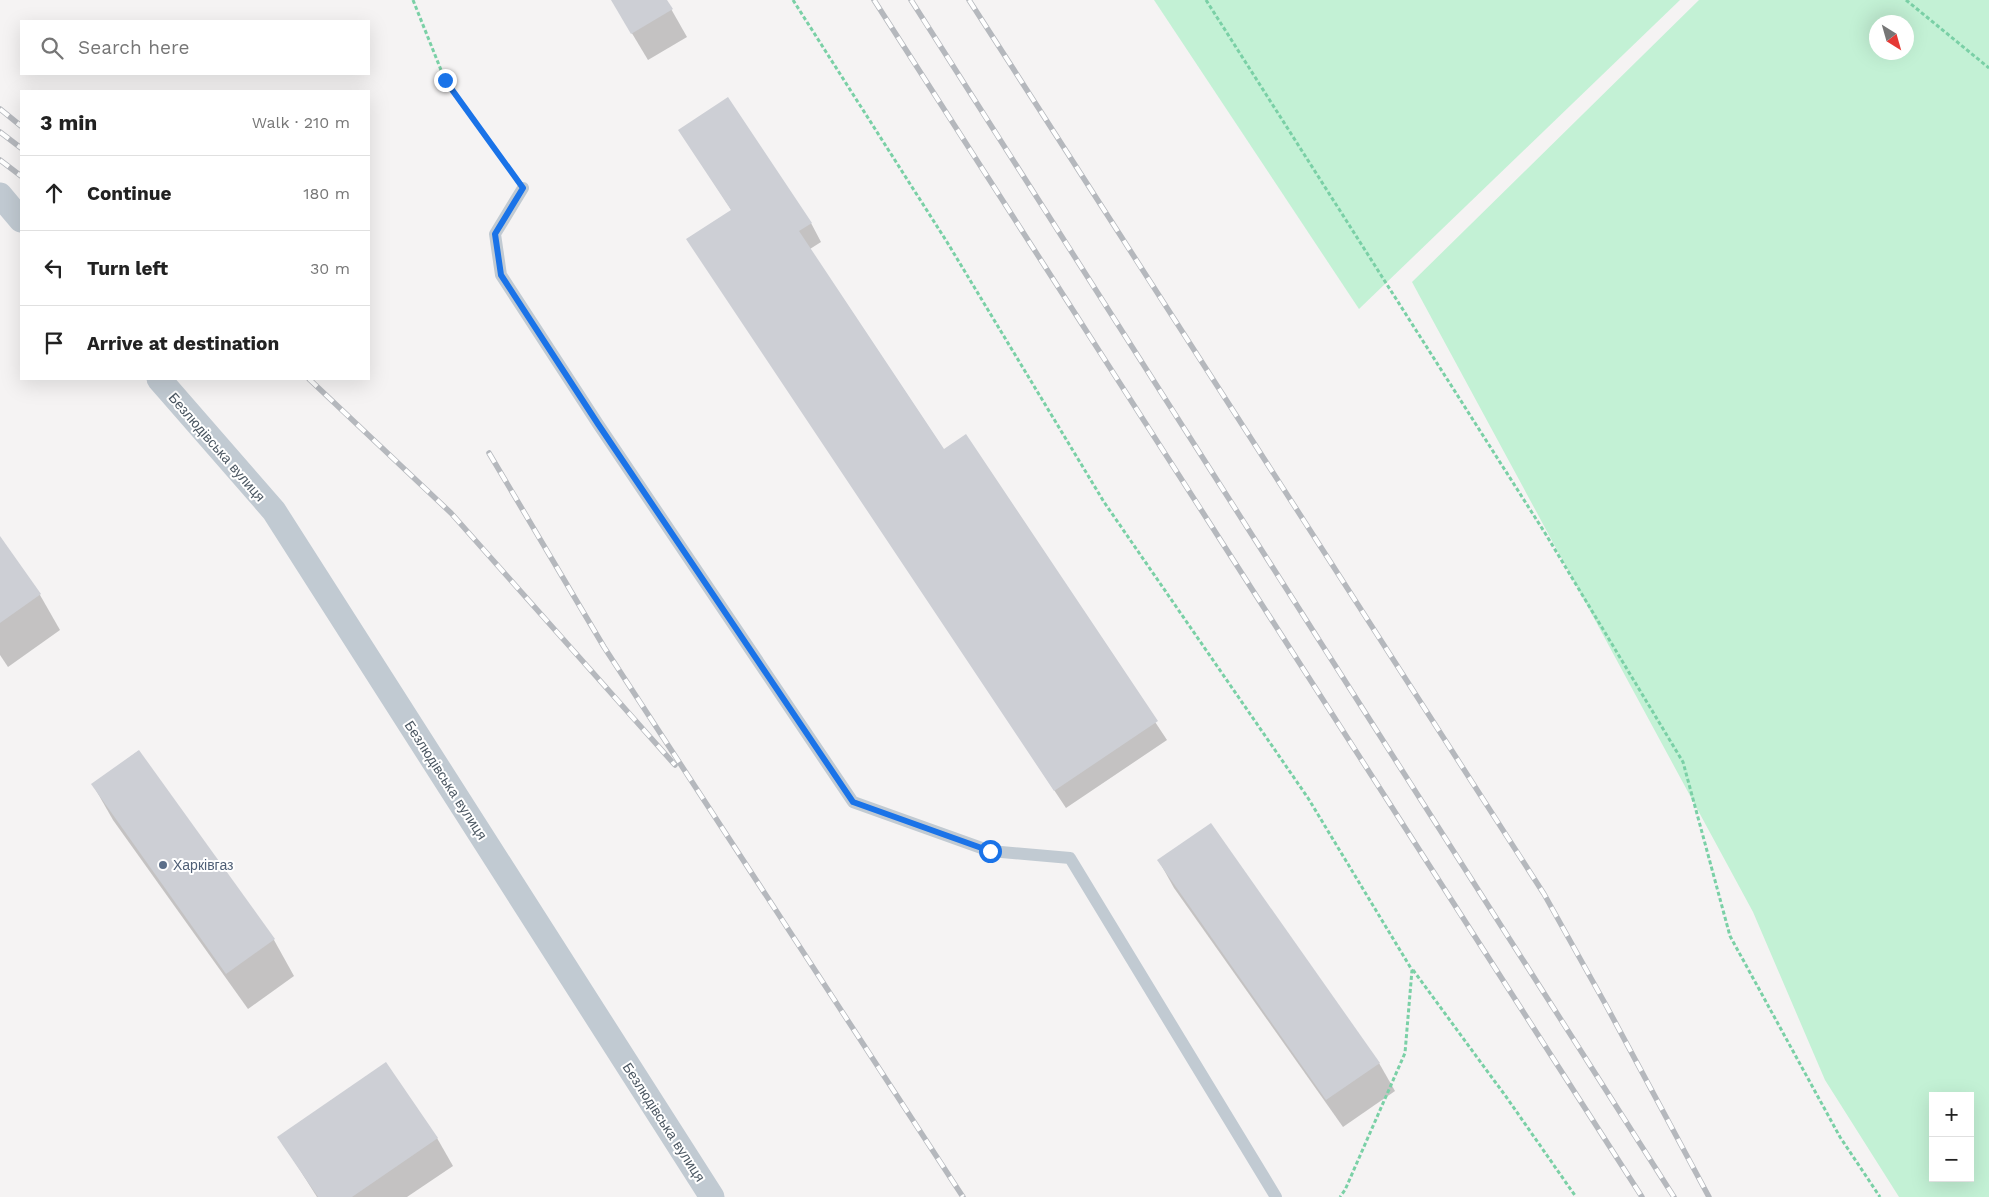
<!DOCTYPE html>
<html lang="en">
<head>
<meta charset="utf-8">
<style>
	body { margin:0; font-family:"Work Sans",sans-serif; background:#f2f2f2; color:#222 }
	.controls { position:absolute; right:15px; bottom:15px; display:grid; overflow:hidden; border-radius:0px; box-shadow:0 5px 20px #0002 }
	.controls button { width:45px; height:45px; display:grid; place-items:center; padding:0; border:0; border-bottom:1px solid #e0e0e0; background:#fff; color:#222; font:25px sans-serif }
	.compass { position:absolute; left:1869px; top:15px; width:45px; height:45px; border-radius:50%; background:#fff; box-shadow:0 5px 20px #0002; rotate:143deg }
	.stop { position:absolute; width:15px; height:15px; margin:-11px; border:4px solid #1a73e8; border-radius:50%; background:#fff }
	.stop.end { background:#1a73e8; border-color:#fff; box-shadow:0 1px 5px #0008 }
	.list { margin:0; padding:0; list-style:none }
	h2 { display:flex; justify-content:space-between; align-items:center; height:65px; margin:0; padding:0 20px; font-size:21px }
	h2 small { font-size:16px; font-weight:400; color:#767676 }
	.list li { display:grid; grid-template-columns:32px 1fr auto; gap:15px; align-items:center; box-sizing:border-box; height:75px; padding:0 20px; border-top:1px solid #e0e0e0 }
	.list b { display:block; font-size:19px; white-space:nowrap }
	.list em { font-size:16px; font-style:normal; color:#767676 }
	.icon { flex:none; width:28px; height:28px; fill:none; stroke:currentColor; stroke-width:2; stroke-linecap:round; stroke-linejoin:round }
	.map { position:relative; flex:none; width:1989px; height:1197px; overflow:hidden }
	.search { position:absolute; background:#fff; box-shadow:0 5px 20px #0002; left:20px; top:20px; width:350px; height:55px; display:flex; align-items:center; gap:12px; box-sizing:border-box; padding:0 18px; border-radius:0px; color:#767676; font-size:19px }
	.panel { position:absolute; background:#fff; box-shadow:0 5px 20px #0002; left:20px; top:90px; width:350px; height:290px; border-radius:0px }
	.map>svg:first-child { display:block }
	.green { fill:#c3f1d5; fill-rule:evenodd }
	.shadow { fill:#0003 }
	.building { fill:#cdcfd5 }
	.lines { fill:none; stroke-linecap:round; stroke-linejoin:round }
	.path { stroke:#7ad0a6; stroke-width:3; stroke-dasharray:4 2.5; stroke-linecap:butt }
	.service { stroke:#c1cad2; stroke-width:12 }
	.minor { stroke:#c1cad2; stroke-width:25 }
	.rail-casing { stroke:#b5b8bd; stroke-width:5.5 }
	.rail { stroke:#fff; stroke-width:4; stroke-dasharray:11; stroke-linecap:butt }
	.route { stroke:#1a73e8; stroke-width:6 }
	.service-dot { fill:#5c6f8a; stroke:#fff; stroke-width:2 }
	.labels { text-anchor:middle; stroke-width:4; stroke-linejoin:round; paint-order:stroke }
	.street-label { font-size:14px; fill:#4a5661; stroke:#fff }
	.service-label { font-size:14px; fill:#4e5e75; stroke:#fff; text-anchor:start }
</style>
</head>
<body>
<div class="map">
<svg width="1989" height="1197" viewBox="0 0 1989 1197">
	<rect width="100%" height="100%" fill="#f5f3f3"/>
	<g class="green">
		<path d="M 1154,0 L 1680,0 L 1359,309 Z"/>
		<path d="M 1699,0 L 1989,0 L 1989,1197 L 1899,1197 L 1825,1080 L 1753,912 L 1412,282 ZM 1876,22 L 1906,22 L 1906,52 L 1876,52 ZM 1933,1096 L 1970,1096 L 1970,1178 L 1933,1178 Z"/>
	</g>
	<g class="shadow">
		<path d="M 612,0 L 666,0 L 687,37 L 648,60 Z"/>
		<path d="M 680,130 L 811,223 L 821,242 L 810,249 L 944,450 L 966,436 L 1167,740 L 1066,808 L 688,240 L 732,211 Z"/>
		<path d="M 0,538 L 40,595 L 60,630 L 8,667 L 0,655 Z"/>
		<path d="M 138,751 L 274,940 L 294,976 L 248,1009 L 113,820 L 93,785 Z"/>
		<path d="M 1159,861 L 1379,1063 L 1395,1091 L 1343,1127 L 1174,888 Z"/>
		<path d="M 279,1137 L 437,1138 L 453,1166 L 407,1197 L 317,1197 Z"/>
	</g>
	<g class="building">
		<path d="M 611,0 L 667,0 L 673,9 L 631,34 Z"/>
		<path d="M 728,97 L 812,223 L 799,231 L 944,449 L 966,434 L 1158,721 L 1054,791 L 686,239 L 731,210 L 678,130 Z"/>
		<path d="M 0,536 L 41,594 L 0,623 Z"/>
		<path d="M 139,750 L 275,939 L 226,974 L 91,784 Z"/>
		<path d="M 1211,823 L 1380,1063 L 1326,1100 L 1157,860 Z"/>
		<path d="M 386,1062 L 438,1138 L 352,1197 L 318,1197 L 277,1137 Z"/>
	</g>
	<g class="lines">
		<g class="path">
			<path d="M 413,0 L 445,80 L 511,171"/>
			<path d="M 793,0 L 947,242 L 1104,502 L 1308,798 L 1412,970 L 1405,1053 L 1345,1190 L 1340,1197"/>
			<path d="M 1206,0 L 1545,533 L 1683,762 L 1730,936 L 1840,1137 L 1880,1197"/>
			<path d="M 1906,0 L 1989,68"/>
			<path d="M 1413,970 L 1507,1098 L 1576,1197"/>
		</g>
		<path class="service" d="M 523,188 L 495,234 L 501,275 L 598,424 L 853,802 L 990,851 L 1070,858 L 1276,1197"/>
		<g class="minor">
			<path d="M 0,195 L 21,220"/>
			<path d="M 159,379 L 274,511 L 712,1197"/>
		</g>
		<defs>
			<g id="rail">
				<path d="M 874,0 L 1642,1197"/>
				<path d="M 911,0 L 1674,1197"/>
				<path d="M 969,0 L 1544,894 L 1607,1007 L 1709,1197"/>
				<path d="M 0,109 L 21,126"/>
				<path d="M 0,132 L 21,148"/>
				<path d="M 0,160 L 21,176"/>
				<path d="M 309,379 L 451,513 L 675,765"/>
				<path d="M 489,453 L 604,647 L 963,1197"/>
			</g>
		</defs>
		<use href="#rail" class="rail-casing"/>
		<use href="#rail" class="rail"/>
	</g>
	<g class="lines">
		<path class="route" d="M 445,80 L 523,188 L 495,234 L 501,275 L 598,424 L 853,802 L 990,851"/>
	</g>
	<circle class="service-dot" cx="163" cy="865" r="5"/>
	<g class="labels">
		<g class="street-label">
			<text transform="translate(217 447) rotate(49)" y="5">Безлюдівська вулиця</text>
			<text transform="translate(446 780) rotate(57)" y="5">Безлюдівська вулиця</text>
			<text transform="translate(664 1122) rotate(57)" y="5">Безлюдівська вулиця</text>
		</g>
		<g class="service-label">
			<text x="173" y="870">Харківгаз</text>
		</g>
	</g>
</svg>
<div class="controls">
<button>+</button>
<button>−</button>
</div>
<svg class="compass" viewBox="-18 -18 36 36"><path d="M0-13l5 13h-10z" fill="#e53935"/><path d="M0 13l5-13h-10z" fill="#767676"/></svg>
<div class="stop" style="left:990px;top:851px"></div>
<div class="stop end" style="left:445px;top:80px"></div>
<div class="search"><svg class="icon" aria-label="search" viewBox="0 0 24 24"><circle cx="10" cy="10" r="6"/><path d="M15 15l6 6"/></svg>Search here</div>
<section class="panel">
<h2>3 min<small>Walk · 210 m</small></h2>
<ul class="list">
<li><svg class="icon" aria-label="ahead" viewBox="0 0 24 24"><path d="M12 20V5M6 11l6-6 6 6"/></svg><div><b>Continue</b></div><em>180 m</em></li>
<li><svg class="icon" aria-label="left" viewBox="0 0 24 24"><path d="M17 20v-9H6M10 6l-5 5 5 5"/></svg><div><b>Turn left</b></div><em>30 m</em></li>
<li><svg class="icon" aria-label="arrive" viewBox="0 0 24 24"><path d="M6 21V4h12l-3 4 3 4H6"/></svg><div><b>Arrive at destination</b></div></li>
</ul>
</section>
</div>
</body>
</html>
